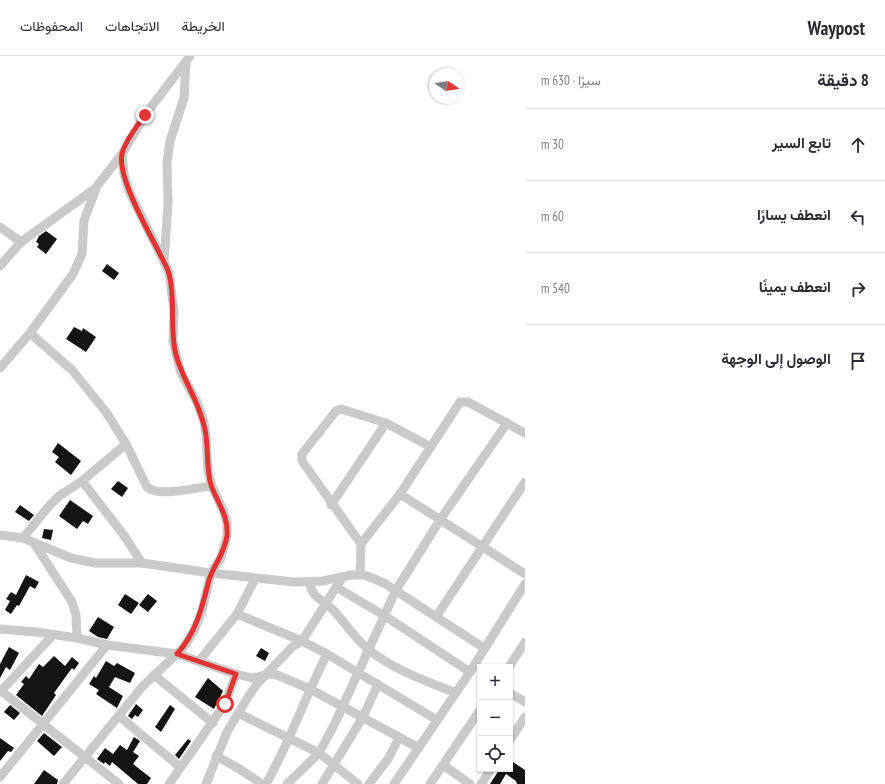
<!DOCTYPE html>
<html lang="ar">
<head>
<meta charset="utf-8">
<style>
	body { margin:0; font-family:"PT Sans Narrow",Vazirmatn,sans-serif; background:#f2f2f3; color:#2b2b33; direction:rtl }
	.controls { position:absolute; right:12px; bottom:12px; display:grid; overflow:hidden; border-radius:0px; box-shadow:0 1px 3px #0004 }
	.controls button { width:36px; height:36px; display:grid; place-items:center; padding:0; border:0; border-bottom:1px solid #e1e1e2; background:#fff; color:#2b2b33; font:20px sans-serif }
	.compass { position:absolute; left:429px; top:12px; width:36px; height:36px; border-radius:50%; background:#fff; box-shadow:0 1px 3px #0004; rotate:102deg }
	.stop { position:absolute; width:12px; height:12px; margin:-9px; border:3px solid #e23231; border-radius:50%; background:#fff }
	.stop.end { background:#e23231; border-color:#fff; box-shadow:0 1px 4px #0008 }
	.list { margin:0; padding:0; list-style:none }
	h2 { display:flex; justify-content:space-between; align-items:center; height:52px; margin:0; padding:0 16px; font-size:17px }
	h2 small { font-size:13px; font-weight:400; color:#7c7c81 }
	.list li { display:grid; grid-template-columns:26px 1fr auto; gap:12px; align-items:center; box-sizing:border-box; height:72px; padding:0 16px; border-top:1px solid #e1e1e2 }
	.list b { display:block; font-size:15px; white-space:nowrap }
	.list em { font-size:13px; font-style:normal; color:#7c7c81 }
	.icon { flex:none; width:22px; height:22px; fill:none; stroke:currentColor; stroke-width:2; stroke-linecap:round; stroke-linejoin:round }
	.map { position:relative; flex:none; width:525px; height:728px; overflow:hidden; direction:ltr }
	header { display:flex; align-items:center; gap:24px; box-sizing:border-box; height:56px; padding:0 20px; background:#fff; border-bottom:1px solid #e1e1e2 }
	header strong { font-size:19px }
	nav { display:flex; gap:22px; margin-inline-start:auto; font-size:14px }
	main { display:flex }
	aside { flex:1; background:#fff }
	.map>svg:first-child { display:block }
	.building { fill:#141414 }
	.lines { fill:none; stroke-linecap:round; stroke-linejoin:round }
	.minor { stroke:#cacaca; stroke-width:9 }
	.route { stroke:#e23231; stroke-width:5 }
</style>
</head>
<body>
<header>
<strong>Waypost</strong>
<nav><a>الخريطة</a><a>الاتجاهات</a><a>المحفوظات</a></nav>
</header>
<main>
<aside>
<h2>8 دقيقة<small>سيرًا · 630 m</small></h2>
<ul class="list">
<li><svg class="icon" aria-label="ahead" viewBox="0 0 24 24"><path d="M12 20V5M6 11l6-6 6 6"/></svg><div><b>تابع السير</b></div><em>30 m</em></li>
<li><svg class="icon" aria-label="left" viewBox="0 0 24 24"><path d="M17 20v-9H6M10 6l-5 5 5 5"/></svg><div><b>انعطف يسارًا</b></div><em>60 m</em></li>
<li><svg class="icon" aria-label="right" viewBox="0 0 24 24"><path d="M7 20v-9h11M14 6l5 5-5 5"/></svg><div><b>انعطف يمينًا</b></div><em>540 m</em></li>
<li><svg class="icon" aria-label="arrive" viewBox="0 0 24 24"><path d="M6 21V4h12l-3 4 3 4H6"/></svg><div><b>الوصول إلى الوجهة</b></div></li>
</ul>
</aside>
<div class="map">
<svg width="525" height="728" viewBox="0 0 525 728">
	<rect width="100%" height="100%" fill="#fff"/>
	<g class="building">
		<path d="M 46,175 L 57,183 L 46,198 L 37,191 L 39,188 L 36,186 L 39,180 Z"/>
		<path d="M 107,208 L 119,217 L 114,224 L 102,215 Z"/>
		<path d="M 74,271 L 82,275 L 83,272 L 96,281 L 86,296 L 66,283 Z"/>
		<path d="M 58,387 L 81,405 L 71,419 L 55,406 L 59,401 L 52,396 Z"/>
		<path d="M 118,425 L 128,432 L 122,441 L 111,433 Z"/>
		<path d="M 70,444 L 93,460 L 88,468 L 83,465 L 77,473 L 59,460 Z"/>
		<path d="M 20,449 L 34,459 L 29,465 L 15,456 Z"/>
		<path d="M 44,473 L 53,474 L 51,484 L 42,482 Z"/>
		<path d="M 26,519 L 39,526 L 35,533 L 30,530 L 19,550 L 17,549 L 11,558 L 5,554 L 10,545 L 6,543 L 11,536 L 16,539 Z"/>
		<path d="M 125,538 L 139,547 L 131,558 L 118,549 Z"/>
		<path d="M 148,538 L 157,545 L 148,556 L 139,549 Z"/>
		<path d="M 98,561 L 114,571 L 107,583 L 98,581 L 89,575 Z"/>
		<path d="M 9,591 L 19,597 L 10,614 L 6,611 L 0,622 L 0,608 Z"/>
		<path d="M 261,592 L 269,597 L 265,605 L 256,600 Z"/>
		<path d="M 54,600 L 65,610 L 72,601 L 79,607 L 74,614 L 72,612 L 54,637 L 56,639 L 42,660 L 16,639 L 24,628 L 21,626 L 26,620 L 29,623 L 39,608 L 43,611 Z"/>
		<path d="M 106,605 L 114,610 L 117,607 L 135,617 L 130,627 L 115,621 L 109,631 L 123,640 L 117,652 L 96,638 L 99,634 L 89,628 L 94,620 L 96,622 Z"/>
		<path d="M 208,622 L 223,635 L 214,653 L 195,641 Z"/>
		<path d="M 136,648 L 143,654 L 138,661 L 135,659 L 132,663 L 128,660 Z"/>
		<path d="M 10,649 L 20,657 L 14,664 L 4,656 Z"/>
		<path d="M 170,649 L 175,653 L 161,676 L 155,671 Z"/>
		<path d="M 44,677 L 62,691 L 54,700 L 37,685 Z"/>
		<path d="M 134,681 L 140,685 L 133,696 L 139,700 L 133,708 L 151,722 L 147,728 L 138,728 L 112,706 L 110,710 L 105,706 L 104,708 L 97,703 L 105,692 L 113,698 L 120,689 L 127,694 Z"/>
		<path d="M 0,682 L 14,692 L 11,696 L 8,695 L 0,705 Z"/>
		<path d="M 188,683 L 191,685 L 179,703 L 175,699 Z"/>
		<path d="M 510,704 L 525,714 L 525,728 L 517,728 L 516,725 L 506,718 L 500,728 L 490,728 L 499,714 L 498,713 L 510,713 Z"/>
		<path d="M 44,714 L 58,724 L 57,728 L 34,728 Z"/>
	</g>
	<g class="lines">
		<g class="minor">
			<path d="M 0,171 L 21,186"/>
			<path d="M 164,206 L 168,147 L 167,107 L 170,85 L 184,42 L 186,6"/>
			<path d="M 0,210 L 21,186 L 96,132"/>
			<path d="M 30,277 L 72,314 L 106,356 L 126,388 L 147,431 C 159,442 196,431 212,430"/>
			<path d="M 0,312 L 30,277 L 73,218 L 82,198 L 84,164 L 97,130 L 122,98 L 145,59 L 190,0"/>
			<path d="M 82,425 L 123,478 L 142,507"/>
			<path d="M 400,438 L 525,518"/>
			<path d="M 331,449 L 386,367"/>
			<path d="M 0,479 L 23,482 L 71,502 L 95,507 L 142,507 L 211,517 L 294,526 L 323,525 L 351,519 L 365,519 L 384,527 L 484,592"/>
			<path d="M 23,482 L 49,450 L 59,440 L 82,425 L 126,388"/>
			<path d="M 34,487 L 72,546 L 76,559 L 77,582"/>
			<path d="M 361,488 L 302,405 L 302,398 L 336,355 L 341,353 L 386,367 L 431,391"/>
			<path d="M 360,518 L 361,488 L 400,438 L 460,346 L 468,346 L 525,377"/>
			<path d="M 309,526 C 314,545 321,541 332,553 C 345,566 354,582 369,594 C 394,614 426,625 456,637"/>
			<path d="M 336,531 L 385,560 L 470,616"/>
			<path d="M 237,558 L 302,585 L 327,598 L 437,664"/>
			<path d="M 436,561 L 525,426"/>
			<path d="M 0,573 L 36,576 L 77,582 L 107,589 L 177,598 L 236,618 L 252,622 L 271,618 L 277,619 L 310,633 L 419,692"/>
			<path d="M 199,605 L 237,558 L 255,523"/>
			<path d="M 509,611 L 525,586"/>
			<path d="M 154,619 L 213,667"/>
			<path d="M 0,634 L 119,728"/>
			<path d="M 0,636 L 53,579"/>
			<path d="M 510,637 L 525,646"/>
			<path d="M 238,657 L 319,697 L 358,728"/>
			<path d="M 119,660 L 180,711"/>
			<path d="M 510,684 L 525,661"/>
			<path d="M 216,700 L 238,712 L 262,728"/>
			<path d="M 443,709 L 470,728"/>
			<path d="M 0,721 L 107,589"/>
			<path d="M 63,728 L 142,631 L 183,592 L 194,575 L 202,555 L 211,517 L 221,502 L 227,480 L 227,467 L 223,454 L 212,430 L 208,415 L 206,380 L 204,366 L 197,346 L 181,317 L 176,298 L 173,286 L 174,255 L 169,216 L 129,135 L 124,118 L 122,98"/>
			<path d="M 169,728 L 225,648 L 236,618"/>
			<path d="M 206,728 L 227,676 L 248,641 L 257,628 L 292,591 L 302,585 L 342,522"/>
			<path d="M 266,728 C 290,686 305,641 327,598"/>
			<path d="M 287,728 L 319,697 L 335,667 L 396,534 L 440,464 L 507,367"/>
			<path d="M 322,728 L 363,661 L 378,628"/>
			<path d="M 369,728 L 388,703 L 399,682"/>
			<path d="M 394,728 L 470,616 L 525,528"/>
			<path d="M 430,728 L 480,654"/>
			<path d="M 481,728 L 491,713"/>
		</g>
	</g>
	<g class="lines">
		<path class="route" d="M 145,59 C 138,69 124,86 122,98 C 117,120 148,175 159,196 C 162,203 167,210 169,218 C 176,244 169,272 176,299 C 182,322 197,342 203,366 C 210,386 205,408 211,429 C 217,446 229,460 227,480 C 224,499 214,508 209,524 C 202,552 196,577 177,598 L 236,618 L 225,648"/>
	</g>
</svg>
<div class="controls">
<button>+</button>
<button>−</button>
<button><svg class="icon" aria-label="locate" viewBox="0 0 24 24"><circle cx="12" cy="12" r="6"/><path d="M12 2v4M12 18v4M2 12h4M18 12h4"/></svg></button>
</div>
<svg class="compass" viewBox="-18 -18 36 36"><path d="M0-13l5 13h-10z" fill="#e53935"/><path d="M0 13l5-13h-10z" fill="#7c7c81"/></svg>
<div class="stop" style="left:225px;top:648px"></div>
<div class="stop end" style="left:145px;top:59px"></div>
</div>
</main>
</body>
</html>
